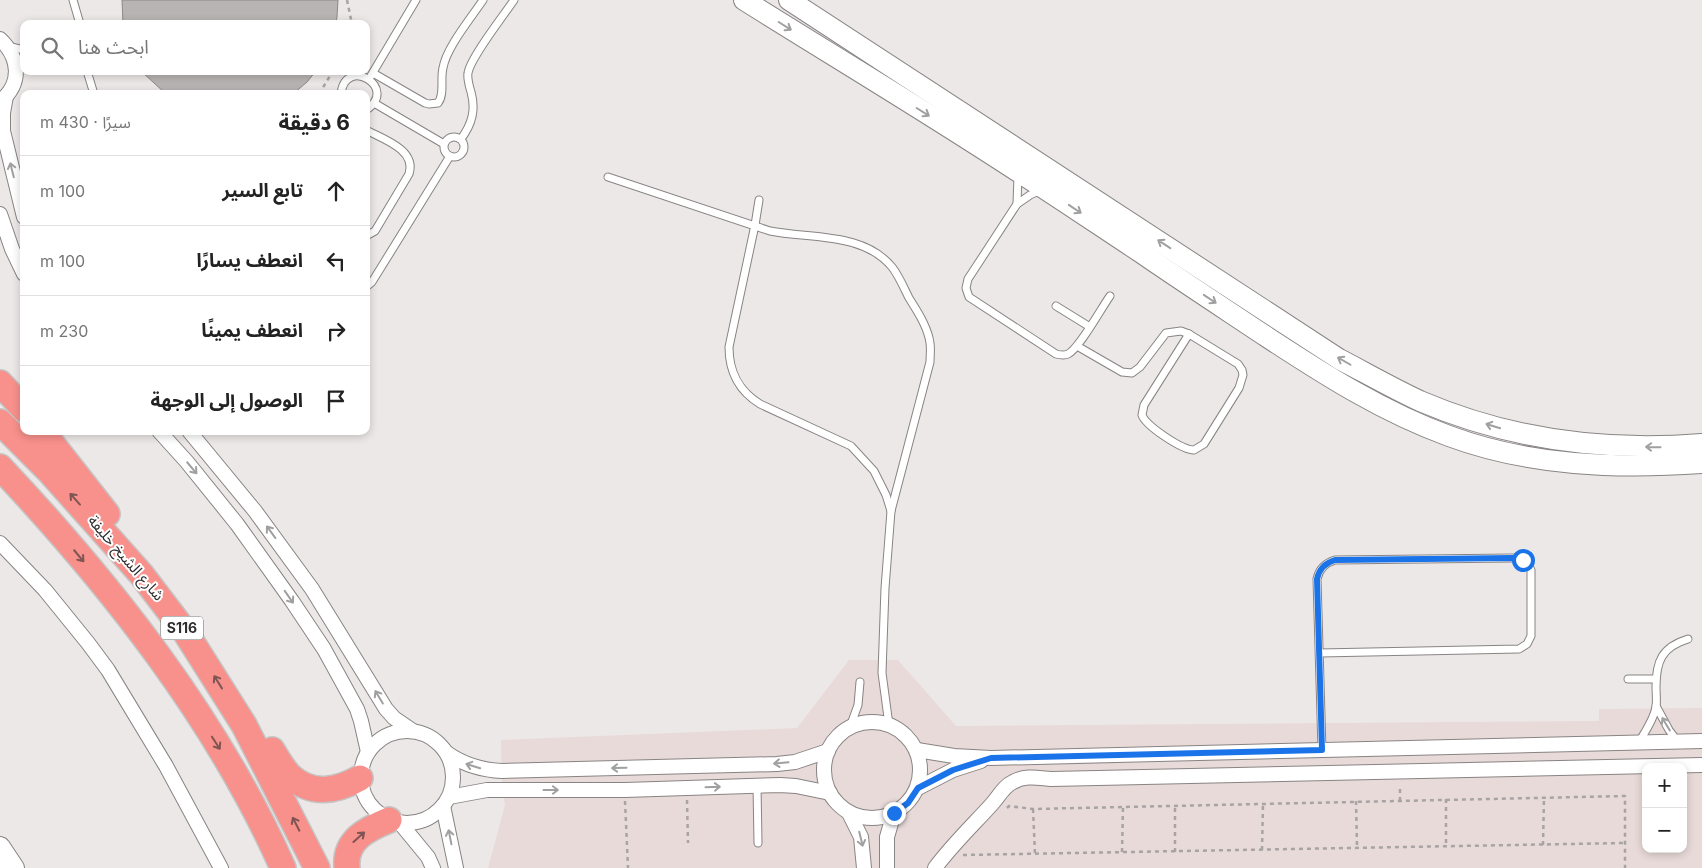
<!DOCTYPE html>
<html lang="ar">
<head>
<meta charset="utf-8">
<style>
	body { margin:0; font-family:Inter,"Noto Sans Arabic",sans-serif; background:#f6f6f6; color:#222; direction:rtl }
	.controls { position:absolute; right:15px; bottom:15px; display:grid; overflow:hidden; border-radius:10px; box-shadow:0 2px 8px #0003 }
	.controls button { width:45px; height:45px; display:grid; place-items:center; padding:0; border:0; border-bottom:1px solid #e0e0e0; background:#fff; color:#222; font:25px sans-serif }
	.stop { position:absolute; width:15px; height:15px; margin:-11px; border:4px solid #1a73e8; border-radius:50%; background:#fff }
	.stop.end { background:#1a73e8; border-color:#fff; box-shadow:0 1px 5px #0008 }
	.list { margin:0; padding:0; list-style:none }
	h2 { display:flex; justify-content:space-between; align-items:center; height:65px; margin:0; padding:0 20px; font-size:21px }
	h2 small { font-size:16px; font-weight:400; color:#767676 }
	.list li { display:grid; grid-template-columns:32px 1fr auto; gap:15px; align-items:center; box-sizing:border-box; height:70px; padding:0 20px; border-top:1px solid #e0e0e0 }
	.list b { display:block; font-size:19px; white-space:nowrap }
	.list em { font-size:16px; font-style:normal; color:#767676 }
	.icon { flex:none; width:28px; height:28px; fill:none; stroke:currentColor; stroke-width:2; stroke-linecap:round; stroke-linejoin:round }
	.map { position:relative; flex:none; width:1702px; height:868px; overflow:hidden; direction:ltr }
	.search { position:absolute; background:#fff; box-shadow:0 2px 8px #0003; left:20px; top:20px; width:350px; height:55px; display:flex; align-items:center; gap:12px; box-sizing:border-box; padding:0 18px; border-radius:10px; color:#767676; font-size:19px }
	.panel { position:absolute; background:#fff; box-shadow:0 2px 8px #0003; left:20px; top:90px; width:350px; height:345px; border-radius:10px; direction:rtl }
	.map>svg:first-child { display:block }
	.built { fill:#e8dad9; fill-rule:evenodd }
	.building { fill:#b9b4b4; stroke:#8c8887 }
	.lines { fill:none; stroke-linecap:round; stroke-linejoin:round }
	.lane-casing { stroke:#888483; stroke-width:9 }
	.street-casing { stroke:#888483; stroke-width:16 }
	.secondary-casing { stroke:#888483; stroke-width:22 }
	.highway-casing { stroke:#c5c4c4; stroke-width:28 }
	.path { stroke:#a8a4a4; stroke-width:2.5; stroke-dasharray:4 4; stroke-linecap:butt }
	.lane { stroke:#fff; stroke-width:7 }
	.street { stroke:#fff; stroke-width:14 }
	.secondary { stroke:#fff; stroke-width:20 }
	.highway { stroke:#f8908b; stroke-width:25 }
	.oneway { stroke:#a1a0a0 }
	.oneway2 { stroke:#7f5553 }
	.route { stroke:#1a73e8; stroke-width:6 }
	.labels { text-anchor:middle; stroke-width:4; stroke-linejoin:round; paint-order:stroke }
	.shield { fill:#fff; stroke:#6d6c6c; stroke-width:1 }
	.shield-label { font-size:14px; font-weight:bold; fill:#2f2d2d }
	.street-label { font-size:15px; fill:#2f2d2d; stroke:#fff }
</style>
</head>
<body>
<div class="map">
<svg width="1702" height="868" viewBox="0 0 1702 868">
	<rect width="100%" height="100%" fill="#ede8e8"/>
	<path class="built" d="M 849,660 L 898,660 L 956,726 L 1599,721 L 1599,709 L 1702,708 L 1702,868 L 488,868 L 505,805 L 502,790 L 501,740 L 797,728 ZM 1646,767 L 1683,767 L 1683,849 L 1646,849 Z"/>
	<g class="building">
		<path d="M 122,0 L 338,0 L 337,17 L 336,24 L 123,24 Z"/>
		<path d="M 141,71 L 316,71 L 307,82 L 293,94 L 166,94 Z"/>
	</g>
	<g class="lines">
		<defs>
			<g id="lane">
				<path d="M 73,0 L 80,24"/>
				<path d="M 7,46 L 24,50"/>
				<path d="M 87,71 L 94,94"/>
				<path d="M 373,73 L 425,103 L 429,104 L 438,103 C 445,94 440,79 443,68 C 446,48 471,18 483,0"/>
				<path d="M 369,79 L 416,0"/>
				<path d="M 341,94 C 345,55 400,88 366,110"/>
				<path d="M 374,103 L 444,144"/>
				<path d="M 366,130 C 383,139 417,150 409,174 L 375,231 L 366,236"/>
				<circle cx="454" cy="147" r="10"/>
				<path d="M 461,139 C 472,124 476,110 471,92 C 469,85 467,79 468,73 C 470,58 504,15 514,0"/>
				<path d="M 608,177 L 770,231 C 811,239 863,232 892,267 C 899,276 904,288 909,298 C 917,311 928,327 930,343 C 931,349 930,356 930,362 L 891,511"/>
				<path d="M 1041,190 L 1030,195 L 1017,204 L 968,279 L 966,288 L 969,297 L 1056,354 C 1060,355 1064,356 1068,354 C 1079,349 1102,307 1110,296"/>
				<path d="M 759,200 L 755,225 L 729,347 C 729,373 739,391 760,404 L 851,446 L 874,471 L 886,495 L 891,511 L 885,588 L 882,673 L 889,725"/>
				<path d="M 1017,204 L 1018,175"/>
				<path d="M 366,287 L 372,282 L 450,156"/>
				<path d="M 1056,306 L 1090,327"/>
				<path d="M 1189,334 L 1238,364 L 1242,370 L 1243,375 L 1239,388 L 1204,444 L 1194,450 C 1182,450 1146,426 1142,415 L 1144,405 Z"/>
				<path d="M 1077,346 L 1122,372 L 1132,373 L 1140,367 L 1166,333 L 1181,331 L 1189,334"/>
				<path d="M 1320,653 L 1519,649 L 1527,644 L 1531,636 L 1531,570 C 1527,561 1521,558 1512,558 L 1335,560 C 1325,563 1319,569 1317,579 L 1322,750"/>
				<path d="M 1628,679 L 1656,679"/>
				<path d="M 1656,706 L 1669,730 L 1678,742"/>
				<path d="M 850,727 L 858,705 L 860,682"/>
				<path d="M 1639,742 C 1645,732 1654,719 1656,707 C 1657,700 1656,693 1656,687 C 1656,661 1662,647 1688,639"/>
				<path d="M 757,786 L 758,843"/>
			</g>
			<g id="street">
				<path d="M 0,39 C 20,58 22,83 1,101"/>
				<path d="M 6,96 L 3,113 L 3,131 L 24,217"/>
				<path d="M 0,214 L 12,249 L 24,274"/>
				<path d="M 159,431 L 187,462 L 237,524 L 292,601 L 324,649 L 357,709 L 361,721 L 368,752"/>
				<path d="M 189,431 L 255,511 L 312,589 L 386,709 L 394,718 L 413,731"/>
				<path d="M 0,543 L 45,590 L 88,643 L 108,670 L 166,766 L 221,868"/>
				<circle cx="872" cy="770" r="48"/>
				<circle cx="407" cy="777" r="46"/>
				<path d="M 917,750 L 954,756 L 991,758 L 1702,741"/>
				<path d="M 447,753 C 464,765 481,770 502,771 L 777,764 L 795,762 L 828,751"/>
				<path d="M 918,788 L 953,770 L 981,761"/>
				<path d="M 449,797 L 487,790 L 625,790 L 780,785 L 796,786 L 830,793"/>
				<path d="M 443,806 L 456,868"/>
				<path d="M 849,813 L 861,837 L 864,868"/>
				<path d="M 400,823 L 428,857 L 433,868"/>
				<path d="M 0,867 L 0,868"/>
				<path d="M 887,868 L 887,837 L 894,813"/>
				<path d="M 935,868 C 952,845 973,825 992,804 C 999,796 1004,786 1013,782 C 1025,775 1038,778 1051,779 L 1702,765"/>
			</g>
			<g id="secondary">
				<path d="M 744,0 C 835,57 927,112 1017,171 C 1058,197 1099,225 1140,252 C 1182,281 1225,309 1267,337 C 1325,375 1383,412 1449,436 C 1530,466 1617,469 1702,463"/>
				<path d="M 789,0 L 1339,359 C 1366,373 1392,388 1420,401 C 1511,440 1604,452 1702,444"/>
				<path d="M 0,847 L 14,868"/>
			</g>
			<g id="highway">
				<path d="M 0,383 L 24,409"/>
				<path d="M 0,422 L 49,471 L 141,574 L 186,633 L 244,725 L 317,868"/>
				<path d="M 42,431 L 107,514"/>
				<path d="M 0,467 C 111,585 217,719 283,868"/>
				<path d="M 272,750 C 277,758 283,769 290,776 C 312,796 337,791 360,778"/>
				<path d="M 347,868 C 344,840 367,829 389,820"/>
			</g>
		</defs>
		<use href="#lane" class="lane-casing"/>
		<use href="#street" class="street-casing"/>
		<use href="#secondary" class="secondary-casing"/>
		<use href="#highway" class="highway-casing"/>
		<g class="path">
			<path d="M 347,0 L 352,24"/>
			<path d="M 319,94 L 333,71"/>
			<path d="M 366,264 L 368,270"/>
			<path d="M 1446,799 L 1446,847"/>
			<path d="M 687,800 L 688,843"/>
			<path d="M 625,801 L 628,868"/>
			<path d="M 1356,801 L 1357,847"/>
			<path d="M 1400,801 L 1400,785"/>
			<path d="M 1007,808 L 1009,806 L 1033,809 L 1625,796 L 1625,868"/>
			<path d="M 1033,809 L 1035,854"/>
			<path d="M 1543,845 L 1544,797"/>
			<path d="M 1262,850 L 1263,804"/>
			<path d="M 1122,852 L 1123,807"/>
			<path d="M 1175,852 L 1175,806"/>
			<path d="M 963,855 L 1624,843"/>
		</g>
		<use href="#lane" class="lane"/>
		<use href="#street" class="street"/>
		<use href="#secondary" class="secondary"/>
		<use href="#highway" class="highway"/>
	</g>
	<defs><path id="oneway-shaft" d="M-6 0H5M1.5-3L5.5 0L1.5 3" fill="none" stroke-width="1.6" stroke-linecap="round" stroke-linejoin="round" transform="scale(1.25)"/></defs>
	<g class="oneway">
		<use href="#oneway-shaft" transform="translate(785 26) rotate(32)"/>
		<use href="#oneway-shaft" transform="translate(923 112) rotate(32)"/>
		<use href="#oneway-shaft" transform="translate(12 170) rotate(-104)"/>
		<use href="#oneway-shaft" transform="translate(1075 209) rotate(34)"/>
		<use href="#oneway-shaft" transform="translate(1164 244) rotate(-147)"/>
		<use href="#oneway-shaft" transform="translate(1210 299) rotate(34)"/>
		<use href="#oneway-shaft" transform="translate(1344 361) rotate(-150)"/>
		<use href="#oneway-shaft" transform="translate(1493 426) rotate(-163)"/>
		<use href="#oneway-shaft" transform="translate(1653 447) rotate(-179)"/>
		<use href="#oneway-shaft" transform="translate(192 468) rotate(50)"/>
		<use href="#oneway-shaft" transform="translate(271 532) rotate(-126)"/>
		<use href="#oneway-shaft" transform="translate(289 597) rotate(55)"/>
		<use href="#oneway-shaft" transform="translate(379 697) rotate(-121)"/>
		<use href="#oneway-shaft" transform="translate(1666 724) rotate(-121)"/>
		<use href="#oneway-shaft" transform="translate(781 763) rotate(175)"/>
		<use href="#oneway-shaft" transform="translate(473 766) rotate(-163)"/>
		<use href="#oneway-shaft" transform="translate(619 768) rotate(179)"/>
		<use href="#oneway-shaft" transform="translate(713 787) rotate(-2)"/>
		<use href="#oneway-shaft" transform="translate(551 790)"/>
		<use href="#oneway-shaft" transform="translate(450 837) rotate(-101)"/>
		<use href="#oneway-shaft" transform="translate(861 839) rotate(76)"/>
	</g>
	<g class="oneway2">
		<use href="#oneway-shaft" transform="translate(75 499) rotate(-132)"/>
		<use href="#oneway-shaft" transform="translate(79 556) rotate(50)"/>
		<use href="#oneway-shaft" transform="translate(218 682) rotate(-122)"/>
		<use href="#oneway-shaft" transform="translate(216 743) rotate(57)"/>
		<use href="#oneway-shaft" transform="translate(296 824) rotate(-117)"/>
		<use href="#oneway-shaft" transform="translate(359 837) rotate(-42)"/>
	</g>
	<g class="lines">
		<path class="route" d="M 894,813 L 908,803 L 918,788 L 953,770 L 991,758 L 1322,750 L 1317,579 C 1319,569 1325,563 1335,560 L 1512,558 L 1523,560"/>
	</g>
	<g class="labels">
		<rect class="shield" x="161" y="616.5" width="42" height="23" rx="4"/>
		<g class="shield-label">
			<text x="182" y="633">S116</text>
		</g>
		<g class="street-label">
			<text transform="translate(126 558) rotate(49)" y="5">شارع الشيخ خليفة</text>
		</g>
	</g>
</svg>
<div class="controls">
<button>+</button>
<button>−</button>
</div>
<div class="stop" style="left:1523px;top:560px"></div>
<div class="stop end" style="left:894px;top:813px"></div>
<div class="search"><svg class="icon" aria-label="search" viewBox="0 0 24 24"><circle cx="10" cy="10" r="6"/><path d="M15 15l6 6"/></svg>ابحث هنا</div>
<section class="panel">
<h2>6 دقيقة<small>سيرًا · 430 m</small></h2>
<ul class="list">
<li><svg class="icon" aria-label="ahead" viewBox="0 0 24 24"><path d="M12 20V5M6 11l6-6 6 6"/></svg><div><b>تابع السير</b></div><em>100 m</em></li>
<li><svg class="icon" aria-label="left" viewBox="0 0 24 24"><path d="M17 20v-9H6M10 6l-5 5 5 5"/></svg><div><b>انعطف يسارًا</b></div><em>100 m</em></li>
<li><svg class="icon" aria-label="right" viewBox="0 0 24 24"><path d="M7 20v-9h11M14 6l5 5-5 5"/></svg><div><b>انعطف يمينًا</b></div><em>230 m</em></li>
<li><svg class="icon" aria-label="arrive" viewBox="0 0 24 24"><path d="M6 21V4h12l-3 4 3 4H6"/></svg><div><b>الوصول إلى الوجهة</b></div></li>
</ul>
</section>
</div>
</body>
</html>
